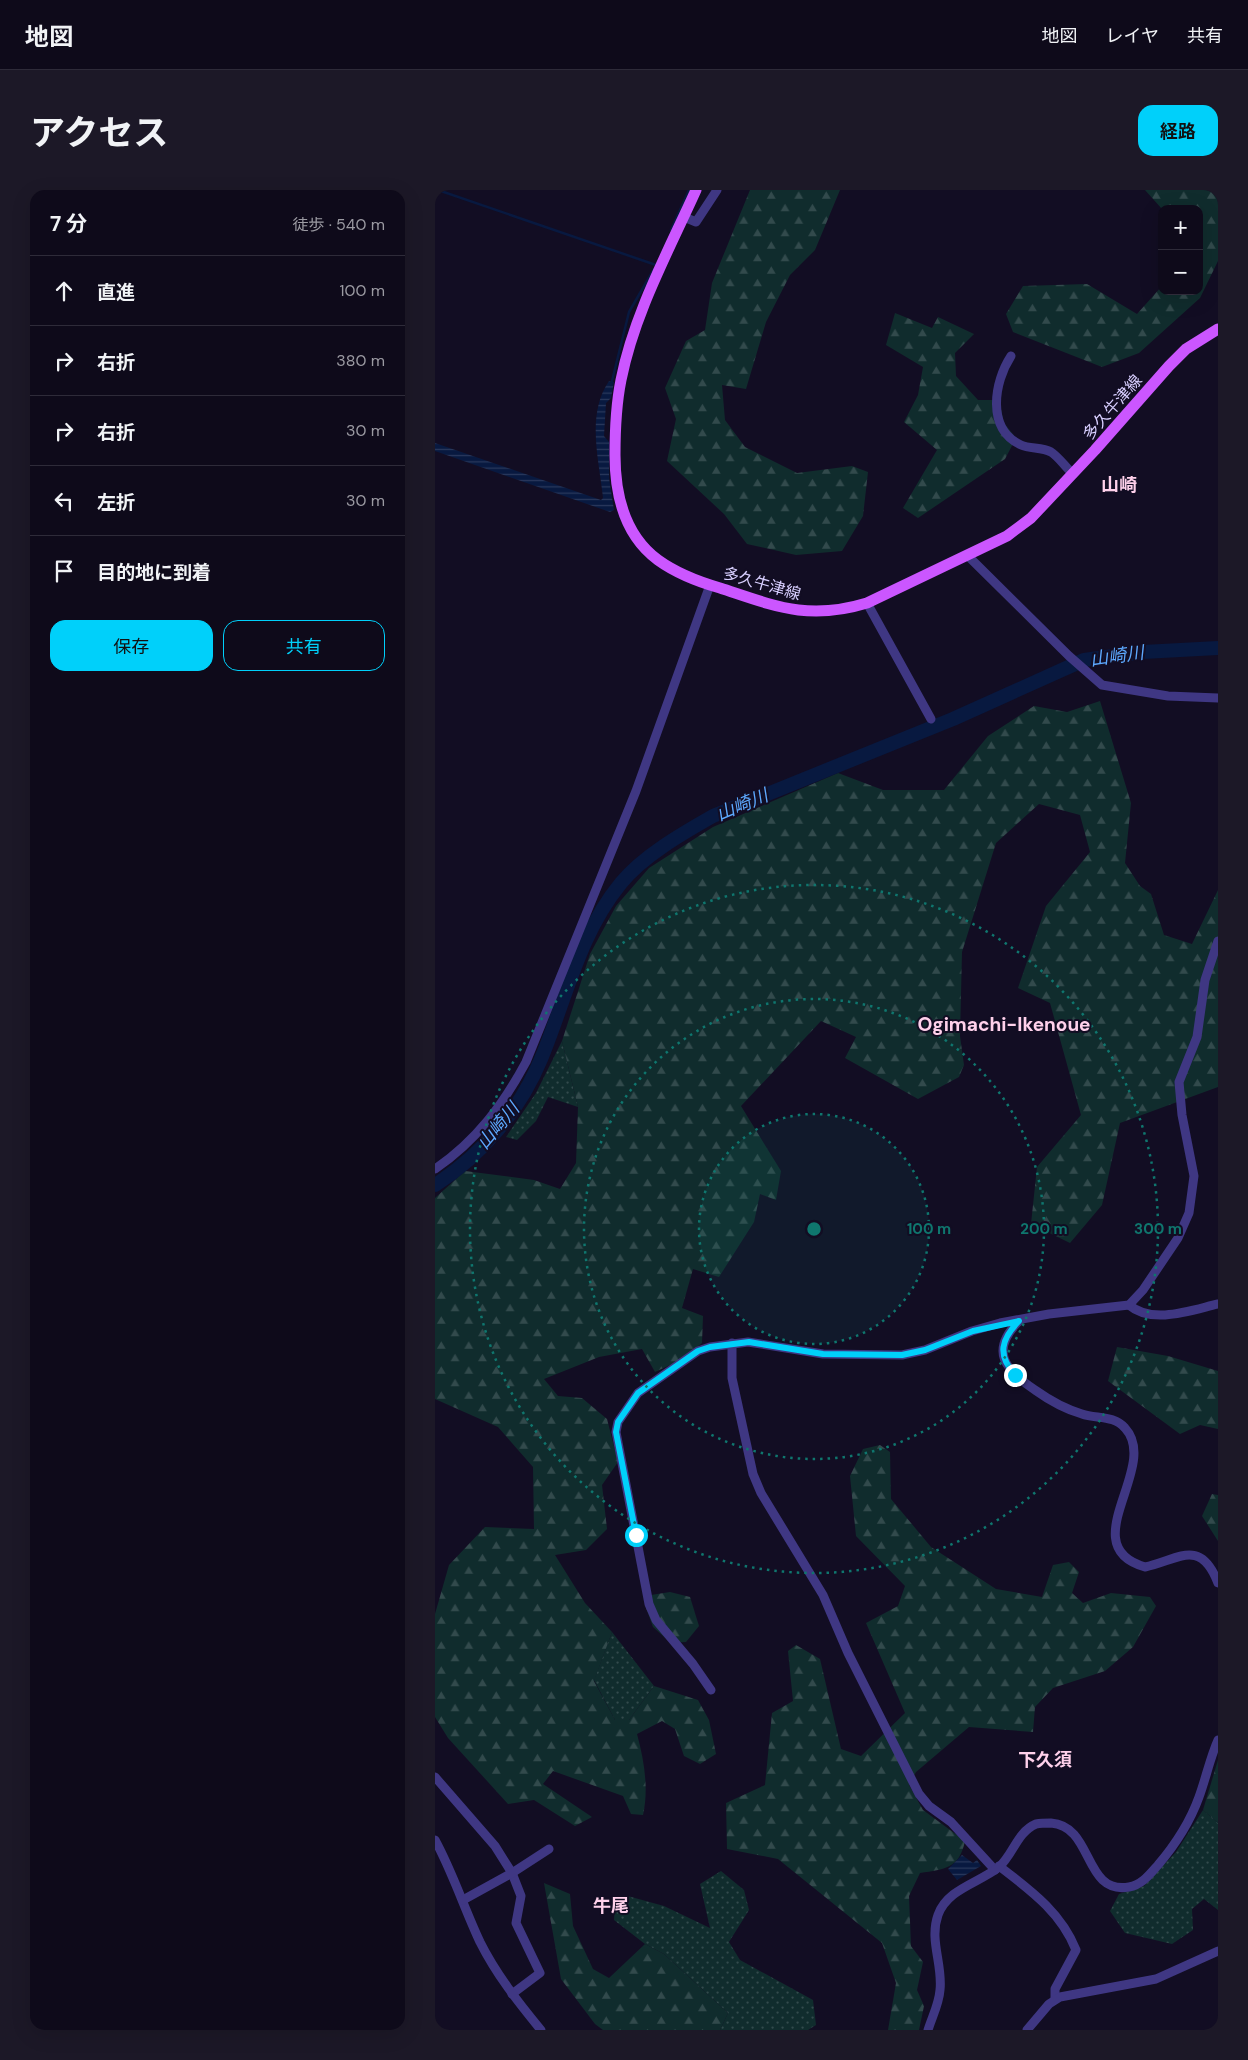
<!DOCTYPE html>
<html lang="ja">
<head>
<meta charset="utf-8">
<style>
	body { margin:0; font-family:"DM Sans","Noto Sans JP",sans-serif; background:#1c1827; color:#f1f3f6 }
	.controls { position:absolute; right:15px; top:15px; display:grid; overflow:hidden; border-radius:10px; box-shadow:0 5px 20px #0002 }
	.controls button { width:45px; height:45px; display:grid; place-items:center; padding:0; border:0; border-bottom:1px solid #2e2b39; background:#0e0a1a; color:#f1f3f6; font:25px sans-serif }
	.stop { position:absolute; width:15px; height:15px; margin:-11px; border:4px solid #00d0fa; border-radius:50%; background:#fff }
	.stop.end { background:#00d0fa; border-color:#fff; box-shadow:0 1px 5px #0008 }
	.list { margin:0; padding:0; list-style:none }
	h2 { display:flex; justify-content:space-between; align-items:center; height:65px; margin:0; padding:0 20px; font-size:21px }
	h2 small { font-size:16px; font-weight:400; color:#9b9aa2 }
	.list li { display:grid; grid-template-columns:32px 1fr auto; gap:15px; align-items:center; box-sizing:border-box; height:70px; padding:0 20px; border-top:1px solid #2e2b39 }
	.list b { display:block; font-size:19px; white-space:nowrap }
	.list em { font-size:16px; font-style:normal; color:#9b9aa2 }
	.actions { display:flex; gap:10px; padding:15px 20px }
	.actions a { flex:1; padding:11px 0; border:1px solid #00d0fa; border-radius:15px; text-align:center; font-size:18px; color:#00d0fa }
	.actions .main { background:#00d0fa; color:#111 }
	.icon { flex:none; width:28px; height:28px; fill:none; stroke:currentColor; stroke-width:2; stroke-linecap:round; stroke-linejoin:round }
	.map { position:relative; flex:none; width:783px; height:1840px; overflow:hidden; border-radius:15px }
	header { display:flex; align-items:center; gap:30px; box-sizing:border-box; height:70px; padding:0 25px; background:#0e0a1a; border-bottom:1px solid #2e2b39 }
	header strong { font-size:24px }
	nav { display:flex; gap:28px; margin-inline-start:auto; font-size:18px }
	.intro { display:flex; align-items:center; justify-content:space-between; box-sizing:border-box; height:120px; padding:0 30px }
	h1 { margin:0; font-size:35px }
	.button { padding:12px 22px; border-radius:15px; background:#00d0fa; color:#111; font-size:18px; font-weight:700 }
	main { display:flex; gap:30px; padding:0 30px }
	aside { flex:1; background:#0e0a1a; border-radius:15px; box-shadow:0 5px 20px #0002 }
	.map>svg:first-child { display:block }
	.green { fill:url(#green-dots) }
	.forest { fill:url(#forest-firs) }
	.water { fill:url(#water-rules) }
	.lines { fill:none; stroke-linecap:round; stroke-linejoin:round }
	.stream { stroke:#081940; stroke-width:2.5 }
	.river { stroke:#081940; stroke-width:14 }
	.minor { stroke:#3f3783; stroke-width:9 }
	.major { stroke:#cb56ff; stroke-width:11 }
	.route { stroke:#00d0fa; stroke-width:6 }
	.ring { fill:none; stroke:#0f766e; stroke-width:2.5; stroke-dasharray:2.5 5 }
	.labels { text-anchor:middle; stroke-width:4; stroke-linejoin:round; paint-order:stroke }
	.street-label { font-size:16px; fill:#d8cfff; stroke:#120d23 }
	.neighbourhood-label { font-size:18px; font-weight:bold; fill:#ffd1eb; stroke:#120d23 }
	.water-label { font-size:18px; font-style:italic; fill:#5da9ff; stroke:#120d23 }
	.quarter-label { font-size:19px; font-weight:bold; fill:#ffd1eb; stroke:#120d23 }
	.centre { fill:#0f766e; stroke:#120d23; stroke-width:2.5 }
	.ring-label { font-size:15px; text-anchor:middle; font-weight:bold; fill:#0f766e; stroke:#120d23; stroke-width:4; stroke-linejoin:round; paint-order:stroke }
</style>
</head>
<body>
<header>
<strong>地図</strong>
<nav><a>地図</a><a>レイヤ</a><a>共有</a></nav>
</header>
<div class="intro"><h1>アクセス</h1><a class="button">経路</a></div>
<main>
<aside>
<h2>7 分<small>徒歩 · 540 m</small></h2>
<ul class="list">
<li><svg class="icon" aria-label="ahead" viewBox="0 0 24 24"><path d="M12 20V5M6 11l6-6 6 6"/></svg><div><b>直進</b></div><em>100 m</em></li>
<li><svg class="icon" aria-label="right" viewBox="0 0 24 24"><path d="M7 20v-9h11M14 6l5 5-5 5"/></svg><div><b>右折</b></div><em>380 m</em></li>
<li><svg class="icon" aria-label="right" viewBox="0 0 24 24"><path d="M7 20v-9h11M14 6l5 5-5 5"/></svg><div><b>右折</b></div><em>30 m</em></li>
<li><svg class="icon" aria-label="left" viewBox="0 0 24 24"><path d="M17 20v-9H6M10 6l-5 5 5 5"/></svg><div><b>左折</b></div><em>30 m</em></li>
<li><svg class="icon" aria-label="arrive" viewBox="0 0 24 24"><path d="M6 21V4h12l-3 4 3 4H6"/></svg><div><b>目的地に到着</b></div></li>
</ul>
<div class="actions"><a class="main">保存</a><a>共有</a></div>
</aside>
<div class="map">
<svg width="783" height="1840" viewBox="0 0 783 1840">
	<defs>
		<pattern id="green-dots" width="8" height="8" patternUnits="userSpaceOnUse" patternTransform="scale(1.25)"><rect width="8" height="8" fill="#102c2d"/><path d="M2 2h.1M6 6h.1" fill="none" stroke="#324a4c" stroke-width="1.8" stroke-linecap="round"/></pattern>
		<pattern id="forest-firs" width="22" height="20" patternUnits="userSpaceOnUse" patternTransform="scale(1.25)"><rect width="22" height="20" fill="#102c2d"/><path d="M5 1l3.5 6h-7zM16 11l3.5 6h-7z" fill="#324a4c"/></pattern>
		<pattern id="water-rules" width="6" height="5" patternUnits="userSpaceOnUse" patternTransform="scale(1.25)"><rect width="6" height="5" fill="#081940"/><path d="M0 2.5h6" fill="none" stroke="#2b395d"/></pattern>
	</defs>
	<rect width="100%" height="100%" fill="#120d23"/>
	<g class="green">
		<path d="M 127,851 L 143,917 L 113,907 L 101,931 L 82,950 L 71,947 L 101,903 Z"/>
		<path d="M 177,1442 L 219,1496 L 194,1530 L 180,1530 L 159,1490 Z"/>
		<path d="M 768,1620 L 783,1633 L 783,1720 L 769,1709 L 757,1719 L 758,1740 L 737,1754 L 690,1743 L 675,1721 L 684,1704 L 709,1696 L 741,1662 Z"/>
		<path d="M 286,1681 L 309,1700 L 314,1720 L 294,1752 L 305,1770 L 378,1810 L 381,1835 L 373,1840 L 285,1840 L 293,1823 L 229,1764 L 210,1754 L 179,1730 L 180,1712 L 189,1705 L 229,1716 L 275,1738 L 265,1694 Z"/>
	</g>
	<g class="forest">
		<path d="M 315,0 L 405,0 L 380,60 L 355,85 L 331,132 L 311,199 L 287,195 L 290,230 L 310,257 L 362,283 L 417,276 L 433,282 L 428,326 L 407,361 L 361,365 L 312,354 L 289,324 L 232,271 L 241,229 L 230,198 L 251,151 L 270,140 L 277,93 Z"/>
		<path d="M 710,0 L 783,0 L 783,71 L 765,108 L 704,163 L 667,177 L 578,142 L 571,124 L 588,96 L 652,94 L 702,124 L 727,96 L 727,101 L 764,101 L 764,19 L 727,19 Z"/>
		<path d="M 460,123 L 497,138 L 503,127 L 539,144 L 520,163 L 521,186 L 543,210 L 564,210 L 569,233 L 581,248 L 570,269 L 483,328 L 468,318 L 502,260 L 469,232 L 483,205 L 488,177 L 451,155 Z"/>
		<path d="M 665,511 L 696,613 L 690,673 L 705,696 L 716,704 L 729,745 L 757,754 L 783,700 L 783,897 L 685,933 L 667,1015 L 635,1053 L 596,1034 L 602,977 L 646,925 L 615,813 L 583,798 L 611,716 L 655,662 L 645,625 L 604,614 L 561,653 L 527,762 L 525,846 L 529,875 L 524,887 L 483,909 L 410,868 L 421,847 L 386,831 L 306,916 L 346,981 L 341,1010 L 325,1004 L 319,1032 L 284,1087 L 258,1079 L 247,1118 L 268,1126 L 267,1153 L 248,1169 L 220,1182 L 207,1159 L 164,1167 L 109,1189 L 123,1206 L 147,1208 L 172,1229 L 183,1272 L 167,1295 L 172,1339 L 151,1360 L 120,1365 L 150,1413 L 177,1442 L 159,1491 L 180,1530 L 194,1530 L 219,1496 L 263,1510 L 274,1530 L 281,1564 L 265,1574 L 249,1566 L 240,1539 L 227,1531 L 202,1544 C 209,1570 214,1598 208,1625 L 196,1624 L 188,1606 L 118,1581 L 108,1594 L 157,1627 L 140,1636 L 99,1610 L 73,1614 L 13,1548 L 0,1527 L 0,1424 L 14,1375 L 50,1337 L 99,1339 L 98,1277 L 63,1237 L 0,1209 L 0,1008 L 30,981 L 99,990 L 125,999 L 141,973 L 143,917 L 127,851 L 155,764 L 181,716 L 214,678 L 278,637 L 403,583 L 448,600 L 509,600 L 553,546 L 599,516 L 632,522 Z"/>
		<path d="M 682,1157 L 733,1166 L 783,1181 L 783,1239 L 765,1235 L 745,1244 L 673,1191 Z"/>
		<path d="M 445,1255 L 455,1262 L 456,1309 L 496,1357 L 561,1399 L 607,1407 L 618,1375 L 634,1372 L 644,1382 L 637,1403 L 648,1413 L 676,1403 L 715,1407 L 721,1416 L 698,1457 L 670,1481 L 618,1498 L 600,1517 L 598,1542 L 534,1537 L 481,1582 L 474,1595 L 488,1620 L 530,1651 C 524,1679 510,1679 485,1683 L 474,1706 L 476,1756 L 488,1772 L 482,1800 L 489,1816 L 484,1840 L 453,1840 L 461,1793 L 447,1753 L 343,1669 L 292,1659 L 291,1613 L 330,1595 L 337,1523 L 358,1511 L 353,1461 L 361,1455 L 385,1469 L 406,1559 L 426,1566 L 470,1523 L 431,1433 L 463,1416 L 470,1396 L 421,1346 L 415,1286 L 428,1259 Z"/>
		<path d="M 777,1304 L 783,1305 L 783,1351 L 767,1326 Z"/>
		<path d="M 235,1402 L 255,1407 L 264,1436 L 251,1452 L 236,1453 L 218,1437 L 210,1415 L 216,1405 Z"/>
		<path d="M 783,1570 L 783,1633 L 768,1620 Z"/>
		<path d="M 109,1693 L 135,1704 L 138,1736 L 158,1779 L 174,1788 L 210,1754 L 229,1764 L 293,1823 L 285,1840 L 168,1840 L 160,1834 L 126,1789 Z"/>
	</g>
	<g class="water">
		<path d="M 174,191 L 179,192 L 176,208 L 171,213 L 169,246 L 174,252 L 174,288 L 179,320 L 175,322 L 0,261 L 0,253 L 166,310 L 168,308 C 164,269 151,225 174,191 Z"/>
		<path d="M 527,1665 L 538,1673 L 542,1670 L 546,1676 L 522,1690 L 513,1679 Z"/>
	</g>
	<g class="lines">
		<g class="stream">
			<path d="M 3,0 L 221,75"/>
			<path d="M 236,40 L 254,0"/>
			<path d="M 176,195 L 194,122 L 219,79"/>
		</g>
		<path class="river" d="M 0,995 C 47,965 85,920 106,869 C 131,809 144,744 186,693 C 208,666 248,643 278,626 L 518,529 L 649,470 L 708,462 L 783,458"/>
		<g class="minor">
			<path d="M 249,27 L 261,32 L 282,0"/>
			<path d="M 576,166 C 559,192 551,239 586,255 C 595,259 607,257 616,262 C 624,267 631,278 638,284"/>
			<path d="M 533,366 L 634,466 L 667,495 L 733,506 L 783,508"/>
			<path d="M 432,413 L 496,529"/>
			<path d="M 0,979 C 41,951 68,915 91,872 L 201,601 L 275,395"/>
			<path d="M 694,1115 C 717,1135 757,1120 783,1114"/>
			<path d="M 584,1131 C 554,1161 570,1180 600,1200 C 614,1210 630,1219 647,1224 C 661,1229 679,1225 690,1238 C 726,1277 637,1356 710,1377 C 743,1370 765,1347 783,1393"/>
			<path d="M 297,1153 L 297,1188 L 318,1284 L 326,1303 L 388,1405 L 413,1463 L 484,1604 L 494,1616 L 516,1632 L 560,1680"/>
			<path d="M 276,1500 L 258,1474 L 221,1430 L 214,1414 L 181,1242 L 183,1232 L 203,1203 L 263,1161 L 275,1157 L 313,1152 L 388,1164 L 467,1165 L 490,1160 L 537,1141 L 565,1133 L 614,1124 L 694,1115 L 708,1100 L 743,1048 L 754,1023 L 759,986 L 747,925 L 744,892 L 762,847 L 770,790 L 783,751"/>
			<path d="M 0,1587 L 60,1656 L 77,1683 L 86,1706 L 81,1733 L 105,1783 L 77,1804"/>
			<path d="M 0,1650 C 18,1683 29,1718 45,1752 C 61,1784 83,1812 106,1840"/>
			<path d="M 564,1676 C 595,1700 626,1722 641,1760 L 620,1799 L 620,1809"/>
			<path d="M 28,1710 L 77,1683 L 114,1659"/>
			<path d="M 493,1840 C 497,1827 504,1814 505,1800 C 508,1775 494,1750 503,1725 C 512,1699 544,1693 564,1677 C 578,1665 582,1642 601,1634 C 606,1633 610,1633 616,1633 C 659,1636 648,1705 694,1697 C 707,1695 715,1684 723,1675 C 740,1655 755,1632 764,1607 C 771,1588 775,1568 783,1550"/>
			<path d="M 592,1840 L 614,1814 L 625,1807 L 721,1789 L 783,1761"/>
		</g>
		<path class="major" d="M 261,0 C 233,62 199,124 186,190 C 181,215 180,240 180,265 C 180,305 189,345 223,370 C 241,383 264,392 285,398 C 340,416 373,431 432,413 L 572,346 L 596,328 L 660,260 L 734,176 L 751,159 L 783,139"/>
	</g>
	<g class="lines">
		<path class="route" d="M 201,1345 L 181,1242 L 183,1232 L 203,1203 L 263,1161 L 275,1157 L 314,1152 L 388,1164 L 467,1165 L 490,1160 L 538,1141 L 584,1131 C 566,1149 562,1165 580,1185"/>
	</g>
	<circle cx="379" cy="1039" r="115" fill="#0f766e" fill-opacity=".12"/>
	<g class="ring">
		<circle cx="379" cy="1039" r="115"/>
		<circle cx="379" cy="1039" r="230"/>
		<circle cx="379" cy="1039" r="344"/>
	</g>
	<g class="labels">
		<g class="street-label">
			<text transform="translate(677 217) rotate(-49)" y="6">多久牛津線</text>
			<text transform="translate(327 393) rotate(16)" y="6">多久牛津線</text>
		</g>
		<g class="neighbourhood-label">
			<text x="684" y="301">山崎</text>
			<text x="610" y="1576">下久須</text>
			<text x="176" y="1722">牛尾</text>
		</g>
		<g class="water-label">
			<text transform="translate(682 466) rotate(-8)" y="6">山崎川</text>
			<text transform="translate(307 615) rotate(-23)" y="6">山崎川</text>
			<text transform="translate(63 936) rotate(-50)" y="6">山崎川</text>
		</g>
		<g class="quarter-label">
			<text x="569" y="841">Ogimachi-Ikenoue</text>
		</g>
	</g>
	<circle cx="379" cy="1039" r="8" class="centre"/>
	<g class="ring-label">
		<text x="494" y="1044">100 m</text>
		<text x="609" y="1044">200 m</text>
		<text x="723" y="1044">300 m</text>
	</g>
</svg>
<div class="controls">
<button>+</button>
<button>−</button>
</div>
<div class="stop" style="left:201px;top:1345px"></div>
<div class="stop end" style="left:580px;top:1185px"></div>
</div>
</main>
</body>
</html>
